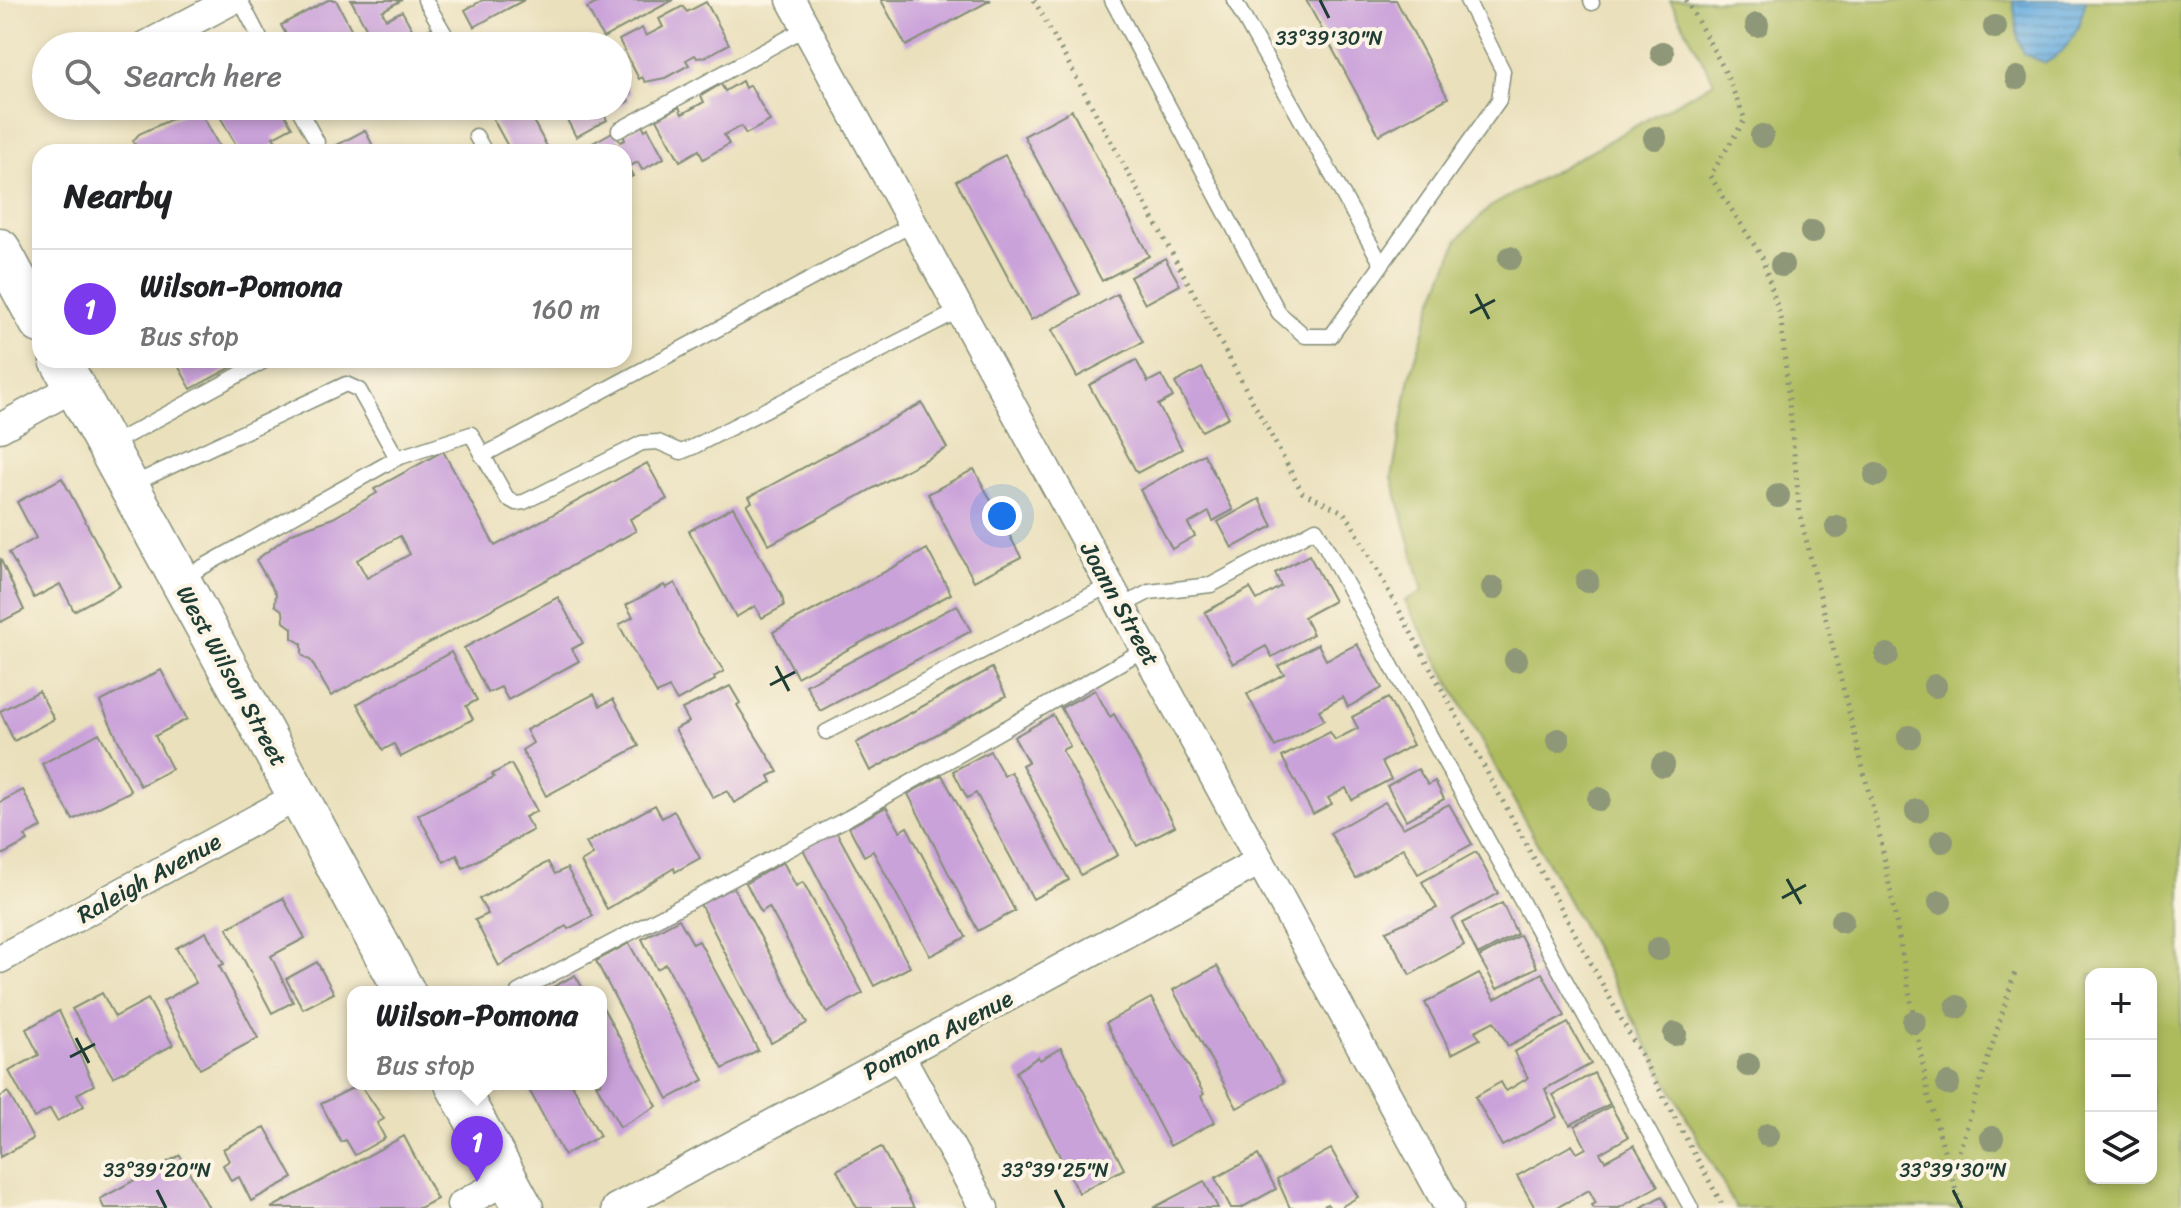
<!DOCTYPE html>
<html lang="en">
<head>
<meta charset="utf-8">
<style>
	body { margin:0; font-family:Sriracha,sans-serif; background:#f6f6f6; color:#202124 }
	.controls { position:absolute; right:24px; bottom:24px; display:grid; overflow:hidden; border-radius:16px; box-shadow:0 4px 12px #0003 }
	.controls button { width:72px; height:72px; display:grid; place-items:center; padding:0; border:0; border-bottom:2px solid #e0e0e0; background:#fff; color:#202124; font:40px sans-serif }
	.you { position:absolute; left:1002px; top:516px; width:28px; height:28px; margin:-20px; border:6px solid #fff; border-radius:50%; background:#1a73e8; box-shadow:0 0 0 12px #1a73e833 }
	.badge { display:grid; place-items:center; width:52px; height:52px; border-radius:50%; background:#7c3aed; color:#fff; font-size:26px; font-weight:700 }
	.pin { position:absolute; translate:-50% -66px; filter:drop-shadow(0 2px 4px #0008) }
	.pin::after { content:''; position:absolute; top:42px; width:28px; height:24px; background:inherit; clip-path:polygon(0 0,100% 0,50% 100%) }
	.popup { position:absolute; left:347px; top:986px; width:260px; height:104px; box-sizing:border-box; display:grid; place-content:center; border-radius:16px; background:#fff; filter:drop-shadow(0 2px 6px #0005); font-size:26px; white-space:nowrap; color:#757577 }
	.popup b { font-size:30px; color:#202124 }
	.popup::after { content:''; position:absolute; left:50%; top:100%; margin-left:-16px; border:16px solid transparent; border-top-color:#fff }
	.list { margin:0; padding:0; list-style:none }
	h2 { display:flex; justify-content:space-between; align-items:center; height:104px; margin:0; padding:0 32px; font-size:34px }
	h2 small { font-size:26px; font-weight:400; color:#757577 }
	.list li { display:grid; grid-template-columns:52px 1fr auto; gap:24px; align-items:center; box-sizing:border-box; height:120px; padding:0 32px; border-top:2px solid #e0e0e0 }
	.list b { display:block; font-size:30px; white-space:nowrap }
	.list p { margin:0; font-size:26px; white-space:nowrap; color:#757577 }
	.list em { font-size:26px; font-style:normal; color:#757577 }
	.icon { flex:none; width:44px; height:44px; fill:none; stroke:currentColor; stroke-width:2; stroke-linecap:round; stroke-linejoin:round }
	.map { position:relative; flex:none; width:2181px; height:1208px; overflow:hidden }
	.search { position:absolute; background:#fff; box-shadow:0 4px 12px #0003; left:32px; top:32px; width:600px; height:88px; display:flex; align-items:center; gap:20px; box-sizing:border-box; padding:0 28px; border-radius:44px; color:#757577; font-size:30px }
	.panel { position:absolute; background:#fff; box-shadow:0 4px 12px #0003; left:32px; top:144px; width:600px; height:224px; border-radius:24px }
	.map>svg:first-child { display:block }
	.grass { fill:#adbb5d; stroke:#667c48; stroke-width:2; fill-rule:evenodd }
	.water { fill:url(#water-rules); stroke:#44768a; stroke-width:2 }
	.building { fill:#caa2da; fill-rule:evenodd }
	.lines { fill:none; stroke-linecap:round; stroke-linejoin:round }
	.lane-casing { stroke:#848e78; stroke-width:17 }
	.street-casing { stroke:#848e78; stroke-width:31 }
	.secondary-casing { stroke:#848e78; stroke-width:43 }
	.path { stroke:#848e78; stroke-width:5; stroke-dasharray:2 6; stroke-linecap:butt }
	.lane { stroke:#fff; stroke-width:14 }
	.street { stroke:#fff; stroke-width:28 }
	.secondary { stroke:#fff; stroke-width:40 }
	.tree { fill:#8e9777 }
	.ticks { fill:none; stroke:#1f3d34; stroke-width:3 }
	.labels { text-anchor:middle; stroke-width:8; stroke-linejoin:round; paint-order:stroke }
	.street-label { font-size:24px; fill:#1f3d34; stroke:#fcf5e5 }
	.ticks-label { font-size:20px; text-anchor:middle; fill:#1f3d34; stroke:#fcf5e5; stroke-width:8; stroke-linejoin:round; paint-order:stroke }
</style>
</head>
<body>
<div class="map">
<svg width="2181" height="1208" viewBox="0 0 2181 1208">
	<defs>
		<pattern id="water-rules" width="6" height="5" patternUnits="userSpaceOnUse" patternTransform="scale(2)"><rect width="6" height="5" fill="#6aaee0"/><path d="M0 2.5h6" fill="none" stroke="#578fb6"/></pattern>
	</defs>
	<rect width="100%" height="100%" fill="#fcf5e5"/>
	<filter id="ink" filterUnits="userSpaceOnUse"><feTurbulence type="fractalNoise" baseFrequency=".0125" numOctaves="2"/><feDisplacementMap in="SourceGraphic" scale="16" xChannelSelector="R" yChannelSelector="G"/><feConvolveMatrix kernelMatrix="1 2 1 2 8 2 1 2 1" color-interpolation-filters="sRGB"/></filter>
	<filter id="wash" filterUnits="userSpaceOnUse"><feTurbulence type="fractalNoise" baseFrequency=".006" numOctaves="4" result="noise"/><feDisplacementMap in="SourceGraphic" scale="32" xChannelSelector="R" yChannelSelector="G"/><feGaussianBlur stdDeviation="1.8" result="paint"/><feColorMatrix in="noise" values="0 0 0 0 0 0 0 0 0 0 0 0 0 0 0 0 0 1.4 0 .05"/><feComposite in="paint" operator="in"/></filter>
	<g filter="url(#wash)">
		<rect width="100%" height="100%" fill="#eae0bc"/>
		<path class="grass" d="M 1670,0 L 2181,0 L 2181,1208 L 1736,1208 L 1405,601 L 1423,591 L 1392,477 L 1410,377 L 1432,304 L 1458,239 L 1490,207 L 1714,82 ZM 2091,974 L 2151,974 L 2151,1178 L 2091,1178 Z"/>
		<path class="water" d="M 2013,0 L 2086,0 C 2079,28 2072,49 2045,63 L 2024,54 L 2018,39 Z"/>
		<g id="blocks">
			<g class="building">
				<path d="M 328,0 L 336,0 L 360,46 L 292,46 L 281,25 Z"/>
				<path d="M 351,0 L 402,0 L 382,11 L 386,19 L 402,11 L 416,36 L 431,28 L 441,46 L 376,46 Z"/>
				<path d="M 483,0 L 524,0 L 474,27 L 465,10 Z"/>
				<path d="M 603,0 L 673,0 L 603,38 L 587,8 Z"/>
				<path d="M 881,0 L 991,0 L 906,46 Z"/>
				<path d="M 1306,0 L 1396,0 L 1448,98 L 1379,135 Z"/>
				<path d="M 706,2 L 729,44 L 705,57 L 697,58 L 695,55 L 686,60 L 689,65 L 665,78 L 645,82 L 642,77 L 639,79 L 619,40 L 642,28 L 646,36 L 663,27 L 659,19 L 683,6 L 687,12 Z"/>
				<path d="M 618,70 L 631,94 L 627,96 L 629,101 L 610,111 L 607,106 L 618,106 Z"/>
				<path d="M 742,81 L 745,88 L 750,85 L 770,121 L 746,134 L 741,126 L 724,135 L 729,144 L 703,159 L 699,150 L 680,161 L 657,119 L 679,107 L 682,114 L 704,102 L 701,96 L 721,84 L 725,91 Z"/>
				<path d="M 214,106 L 259,106 L 260,109 L 280,106 L 292,127 L 273,137 L 277,143 L 260,152 L 240,152 Z"/>
				<path d="M 486,106 L 525,106 L 550,152 L 511,152 Z"/>
				<path d="M 560,106 L 607,106 L 601,109 L 607,120 L 576,137 Z"/>
				<path d="M 198,107 L 222,152 L 139,152 L 133,141 L 139,134 Z"/>
				<path d="M 1072,110 L 1149,256 L 1102,281 L 1024,136 Z"/>
				<path d="M 642,125 L 645,130 L 648,128 L 664,158 L 642,170 L 638,162 L 628,167 L 633,176 L 624,180 L 624,152 L 586,152 L 584,148 L 614,131 L 620,142 L 625,140 L 623,135 Z"/>
				<path d="M 365,130 L 376,152 L 324,152 Z"/>
				<path d="M 1005,155 L 1080,294 L 1031,320 L 956,181 Z"/>
				<path d="M 1165,258 L 1180,285 L 1145,304 L 1130,277 Z"/>
				<path d="M 1117,294 L 1143,342 L 1077,377 L 1052,330 Z"/>
				<path d="M 175,360 L 245,360 L 191,389 Z"/>
				<path d="M 1136,360 L 1148,382 L 1161,375 L 1173,397 L 1158,405 L 1182,449 L 1137,473 L 1089,385 Z"/>
				<path d="M 1202,368 L 1229,417 L 1202,431 L 1175,383 Z"/>
				<path d="M 922,403 L 947,448 L 769,545 L 747,505 L 752,502 L 749,497 Z"/>
				<path d="M 443,451 L 495,546 L 647,463 L 667,499 L 630,519 L 636,531 L 331,696 L 311,661 L 302,655 L 302,644 L 292,638 L 292,628 L 284,622 L 283,611 L 275,605 L 276,594 L 256,560 L 292,533 L 333,518 L 377,493 L 374,489 ZM 400,536 L 410,554 L 367,578 L 357,560 Z"/>
				<path d="M 1204,454 L 1233,510 L 1213,521 L 1209,512 L 1188,524 L 1195,536 L 1172,549 L 1140,490 Z"/>
				<path d="M 974,469 L 1021,557 L 974,581 L 928,494 Z"/>
				<path d="M 62,478 L 120,586 L 74,611 L 60,584 L 34,598 L 9,553 L 36,538 L 17,502 Z"/>
				<path d="M 1259,499 L 1273,526 L 1232,548 L 1218,522 Z"/>
				<path d="M 733,507 L 782,596 L 784,606 L 762,618 L 755,606 L 736,617 L 689,531 Z"/>
				<path d="M 927,549 L 951,594 L 797,677 L 773,632 Z"/>
				<path d="M 1309,555 L 1334,601 L 1304,617 L 1313,634 L 1272,657 L 1266,646 L 1233,664 L 1205,612 L 1250,588 L 1257,600 L 1281,586 L 1275,573 Z"/>
				<path d="M 0,558 L 24,610 L 1,622 L 0,620 Z"/>
				<path d="M 675,583 L 696,629 L 724,671 L 714,677 L 715,680 L 677,701 L 669,688 L 657,694 L 619,625 L 633,617 L 626,605 L 664,585 L 666,588 Z"/>
				<path d="M 558,597 L 583,643 L 572,649 L 579,661 L 508,700 L 501,687 L 488,693 L 464,648 Z"/>
				<path d="M 957,605 L 971,631 L 820,711 L 806,685 Z"/>
				<path d="M 1318,644 L 1326,660 L 1357,644 L 1382,688 L 1348,707 L 1343,697 L 1319,710 L 1324,720 L 1275,747 L 1247,694 L 1284,674 L 1278,666 Z"/>
				<path d="M 451,652 L 477,700 L 466,706 L 473,719 L 401,757 L 394,744 L 383,750 L 357,704 Z"/>
				<path d="M 992,668 L 1006,696 L 870,771 L 856,743 Z"/>
				<path d="M 161,670 L 187,719 L 155,736 L 172,769 L 140,786 L 100,702 Z"/>
				<path d="M 730,686 L 740,703 L 737,705 L 778,772 L 769,776 L 772,782 L 734,803 L 727,791 L 713,798 L 675,729 L 689,722 L 682,709 Z"/>
				<path d="M 1095,690 L 1110,717 L 1114,714 L 1175,826 L 1137,846 L 1061,708 Z"/>
				<path d="M 39,691 L 54,719 L 14,741 L 0,711 Z"/>
				<path d="M 594,694 L 600,706 L 613,699 L 639,746 L 546,796 L 522,750 L 533,743 L 526,730 Z"/>
				<path d="M 1388,698 L 1413,745 L 1382,762 L 1391,779 L 1352,800 L 1346,788 L 1328,798 L 1332,804 L 1313,814 L 1282,757 L 1330,732 L 1335,740 L 1358,728 L 1352,717 Z"/>
				<path d="M 1053,715 L 1070,746 L 1062,750 L 1118,855 L 1081,875 L 1022,765 L 1028,762 L 1014,737 Z"/>
				<path d="M 99,733 L 131,791 L 73,820 L 42,764 Z"/>
				<path d="M 990,751 L 1004,776 L 1011,772 L 1069,880 L 1033,899 L 976,793 L 967,798 L 953,771 Z"/>
				<path d="M 511,764 L 537,811 L 525,817 L 533,830 L 463,868 L 457,855 L 444,862 L 418,815 L 494,777 L 492,774 Z"/>
				<path d="M 1418,769 L 1428,785 L 1435,781 L 1444,799 L 1406,820 L 1387,786 Z"/>
				<path d="M 942,775 L 1015,911 L 978,931 L 908,794 Z"/>
				<path d="M 23,790 L 42,827 L 25,836 L 28,841 L 0,856 L 0,802 Z"/>
				<path d="M 1385,802 L 1403,828 L 1449,804 L 1472,844 L 1418,874 L 1403,848 L 1356,878 L 1330,833 Z"/>
				<path d="M 655,805 L 662,818 L 674,811 L 700,858 L 675,872 L 674,868 L 607,909 L 581,862 L 593,855 L 586,843 Z"/>
				<path d="M 886,807 L 900,831 L 907,827 L 966,937 L 930,956 L 873,851 L 864,856 L 849,827 Z"/>
				<path d="M 836,831 L 910,967 L 874,986 L 803,849 Z"/>
				<path d="M 1476,852 L 1498,893 L 1452,919 L 1464,945 L 1410,975 L 1386,931 L 1437,908 L 1422,882 Z"/>
				<path d="M 548,862 L 555,874 L 567,868 L 593,916 L 568,929 L 566,926 L 499,966 L 475,920 L 488,914 L 479,899 Z"/>
				<path d="M 783,862 L 796,886 L 803,882 L 863,993 L 827,1013 L 769,907 L 761,912 L 746,883 Z"/>
				<path d="M 733,886 L 807,1023 L 771,1043 L 700,904 Z"/>
				<path d="M 283,898 L 305,938 L 271,956 L 293,1002 L 272,1013 L 227,928 Z"/>
				<path d="M 1502,903 L 1517,934 L 1478,955 L 1462,923 Z"/>
				<path d="M 679,919 L 693,944 L 699,941 L 758,1050 L 723,1069 L 666,964 L 657,969 L 642,939 Z"/>
				<path d="M 206,932 L 224,964 L 219,966 L 258,1038 L 200,1069 L 163,1001 L 196,983 L 176,948 Z"/>
				<path d="M 1520,935 L 1537,967 L 1497,989 L 1479,957 Z"/>
				<path d="M 629,943 L 704,1080 L 668,1099 L 596,961 Z"/>
				<path d="M 317,962 L 334,993 L 303,1009 L 286,979 Z"/>
				<path d="M 1217,966 L 1284,1082 L 1237,1108 L 1173,990 Z"/>
				<path d="M 1542,973 L 1565,1016 L 1508,1046 L 1494,1021 L 1475,1031 L 1480,1039 L 1452,1054 L 1425,1003 L 1479,974 L 1495,999 Z"/>
				<path d="M 575,975 L 585,992 L 544,992 Z"/>
				<path d="M 102,993 L 115,1017 L 148,999 L 173,1045 L 113,1077 L 72,1009 Z"/>
				<path d="M 1151,998 L 1204,1094 L 1201,1096 L 1215,1122 L 1170,1146 L 1106,1023 Z"/>
				<path d="M 601,1004 L 657,1106 L 620,1127 L 596,1084 L 601,1084 Z"/>
				<path d="M 59,1011 L 94,1085 L 77,1094 L 84,1106 L 57,1121 L 50,1109 L 34,1118 L 9,1071 L 39,1055 L 26,1029 Z"/>
				<path d="M 1568,1023 L 1591,1064 L 1545,1089 L 1557,1117 L 1502,1146 L 1475,1097 L 1501,1082 L 1506,1091 L 1528,1078 L 1514,1052 Z"/>
				<path d="M 1061,1048 L 1124,1169 L 1079,1193 L 1016,1072 L 1038,1057 L 1040,1060 Z"/>
				<path d="M 1594,1073 L 1610,1104 L 1570,1125 L 1553,1095 Z"/>
				<path d="M 360,1084 L 384,1119 L 377,1123 L 385,1138 L 355,1155 L 346,1140 L 341,1142 L 321,1104 Z"/>
				<path d="M 526,1084 L 572,1084 L 600,1136 L 564,1155 Z"/>
				<path d="M 8,1092 L 33,1139 L 0,1157 L 0,1097 Z"/>
				<path d="M 1611,1106 L 1628,1137 L 1600,1153 L 1605,1161 L 1634,1145 L 1658,1186 L 1619,1208 L 1593,1208 L 1591,1205 L 1596,1203 L 1589,1190 L 1556,1208 L 1535,1208 L 1517,1176 L 1572,1145 L 1577,1153 L 1586,1148 L 1575,1126 Z"/>
				<path d="M 265,1127 L 293,1178 L 251,1201 L 239,1177 L 231,1181 L 223,1165 L 229,1161 L 223,1149 Z"/>
				<path d="M 404,1136 L 437,1199 L 420,1208 L 271,1208 Z"/>
				<path d="M 881,1147 L 914,1208 L 857,1208 L 837,1170 Z"/>
				<path d="M 1331,1149 L 1358,1197 L 1339,1208 L 1330,1208 L 1327,1204 L 1320,1208 L 1290,1208 L 1277,1179 Z"/>
				<path d="M 180,1155 L 209,1208 L 104,1208 L 100,1199 Z"/>
				<path d="M 1258,1155 L 1276,1189 L 1241,1208 L 1231,1208 L 1215,1178 Z"/>
				<path d="M 1204,1181 L 1218,1208 L 1153,1208 Z"/>
				<path d="M 1662,1196 L 1668,1208 L 1640,1208 Z"/>
			</g>
		</g>
	</g>
	<g filter="url(#ink)">
		<use href="#blocks" fill-opacity="0" stroke="#848e78" stroke-width="2"/>
		<g class="lines">
			<defs>
				<g id="lane">
					<path d="M 240,0 L 264,46"/>
					<path d="M 425,0 L 452,46"/>
					<path d="M 1112,0 L 1279,313 L 1305,336 L 1331,336 L 1499,100 L 1503,71 L 1467,0"/>
					<path d="M 1234,0 L 1381,263"/>
					<path d="M 1591,0 L 1592,3"/>
					<path d="M 297,106 L 317,142"/>
					<path d="M 619,130 L 806,28"/>
					<path d="M 476,136 L 485,152"/>
					<path d="M 108,446 L 266,360"/>
					<path d="M 482,456 L 913,224"/>
					<path d="M 397,458 L 471,434 L 507,498 L 516,503 L 524,502 L 642,443 L 658,442 L 681,452 L 693,447 L 960,310"/>
					<path d="M 131,485 L 346,384 L 359,390 L 397,458 L 183,578"/>
					<path d="M 1122,606 L 1149,592 L 1211,585 L 1316,529 L 1691,1208"/>
					<path d="M 826,732 L 1110,585"/>
					<path d="M 518,992 L 848,818 L 1145,649"/>
				</g>
				<g id="street">
					<path d="M 791,0 L 1449,1208"/>
					<path d="M 145,46 L 232,0"/>
					<path d="M 0,428 L 74,387"/>
					<path d="M 0,959 L 298,796"/>
					<path d="M 900,1055 L 984,1208"/>
					<path d="M 461,1205 L 507,1180"/>
					<path d="M 616,1208 L 1260,861"/>
				</g>
				<g id="secondary">
					<path d="M 0,249 L 40,323"/>
					<path d="M 60,360 L 405,992"/>
					<path d="M 455,1084 L 523,1208"/>
				</g>
			</defs>
			<use href="#lane" class="lane-casing"/>
			<use href="#street" class="street-casing"/>
			<use href="#secondary" class="secondary-casing"/>
			<g class="path">
				<path d="M 1034,0 L 1302,492 L 1343,512 L 1351,522 L 1724,1208"/>
				<path d="M 1686,0 L 1723,67 L 1745,119 L 1710,176 L 1762,257 L 1781,319 L 1800,515 L 1881,841 L 1929,1098 L 1961,1208"/>
				<path d="M 1952,1174 L 2015,972"/>
			</g>
			<use href="#lane" class="lane"/>
			<use href="#street" class="street"/>
			<use href="#secondary" class="secondary"/>
		</g>
		<g class="tree">
			<circle cx="1757" cy="25" r="12"/>
			<circle cx="1995" cy="27" r="12"/>
			<circle cx="1662" cy="53" r="12"/>
			<circle cx="2017" cy="78" r="12"/>
			<circle cx="1762" cy="136" r="12"/>
			<circle cx="1655" cy="138" r="12"/>
			<circle cx="1812" cy="232" r="12"/>
			<circle cx="1510" cy="258" r="12"/>
			<circle cx="1782" cy="265" r="12"/>
			<circle cx="1876" cy="475" r="12"/>
			<circle cx="1778" cy="496" r="12"/>
			<circle cx="1837" cy="527" r="12"/>
			<circle cx="1587" cy="581" r="12"/>
			<circle cx="1493" cy="588" r="12"/>
			<circle cx="1887" cy="655" r="12"/>
			<circle cx="1516" cy="660" r="12"/>
			<circle cx="1935" cy="686" r="12"/>
			<circle cx="1909" cy="737" r="12"/>
			<circle cx="1558" cy="740" r="12"/>
			<circle cx="1663" cy="765" r="12"/>
			<circle cx="1599" cy="799" r="12"/>
			<circle cx="1917" cy="811" r="12"/>
			<circle cx="1942" cy="841" r="12"/>
			<circle cx="1940" cy="902" r="12"/>
			<circle cx="1842" cy="921" r="12"/>
			<circle cx="1658" cy="949" r="12"/>
			<circle cx="1957" cy="1007" r="12"/>
			<circle cx="1914" cy="1022" r="12"/>
			<circle cx="1675" cy="1034" r="12"/>
			<circle cx="1748" cy="1065" r="12"/>
			<circle cx="1948" cy="1084" r="12"/>
			<circle cx="1768" cy="1135" r="12"/>
			<circle cx="1992" cy="1138" r="12"/>
		</g>
	</g>
	<path class="ticks" d="M 1320,0 L 1329,18M 1476,294 L 1489,319M 1470,313 L 1495,300M 776,666 L 789,691M 770,685 L 795,672M 1787,879 L 1801,904M 1782,898 L 1806,885M 76,1038 L 89,1063M 70,1057 L 95,1044M 157,1190 L 166,1208M 1055,1190 L 1064,1208M 1953,1190 L 1962,1208"/>
	<g class="labels">
		<g class="street-label">
			<text transform="translate(1120 604) rotate(61)" y="8">Joann Street</text>
			<text transform="translate(232 676) rotate(61)" y="8">West Wilson Street</text>
			<text transform="translate(149 878) rotate(-29)" y="8">Raleigh Avenue</text>
			<text transform="translate(938 1035) rotate(-28)" y="8">Pomona Avenue</text>
		</g>
	</g>
	<g class="ticks-label">
		<text x="1329" y="45">33°39'30"N</text>
		<text x="157" y="1177">33°39'20"N</text>
		<text x="1055" y="1177">33°39'25"N</text>
		<text x="1953" y="1177">33°39'30"N</text>
	</g>
</svg>
<div class="controls">
<button>+</button>
<button>−</button>
<button><svg class="icon" aria-label="layers" viewBox="0 0 24 24"><path d="M12 4l9 5-9 5-9-5zM3 14l9 5 9-5"/></svg></button>
</div>
<div class="you"></div>
<div class="pin badge" style="left:477px;top:1182px">1</div>
<div class="popup"><b>Wilson-Pomona</b>Bus stop</div>
<div class="search"><svg class="icon" aria-label="search" viewBox="0 0 24 24"><circle cx="10" cy="10" r="6"/><path d="M15 15l6 6"/></svg>Search here</div>
<section class="panel">
<h2>Nearby<small></small></h2>
<ul class="list">
<li><span class="badge">1</span><div><b>Wilson-Pomona</b><p>Bus stop</p></div><em>160 m</em></li>
</ul>
</section>
</div>
</body>
</html>
